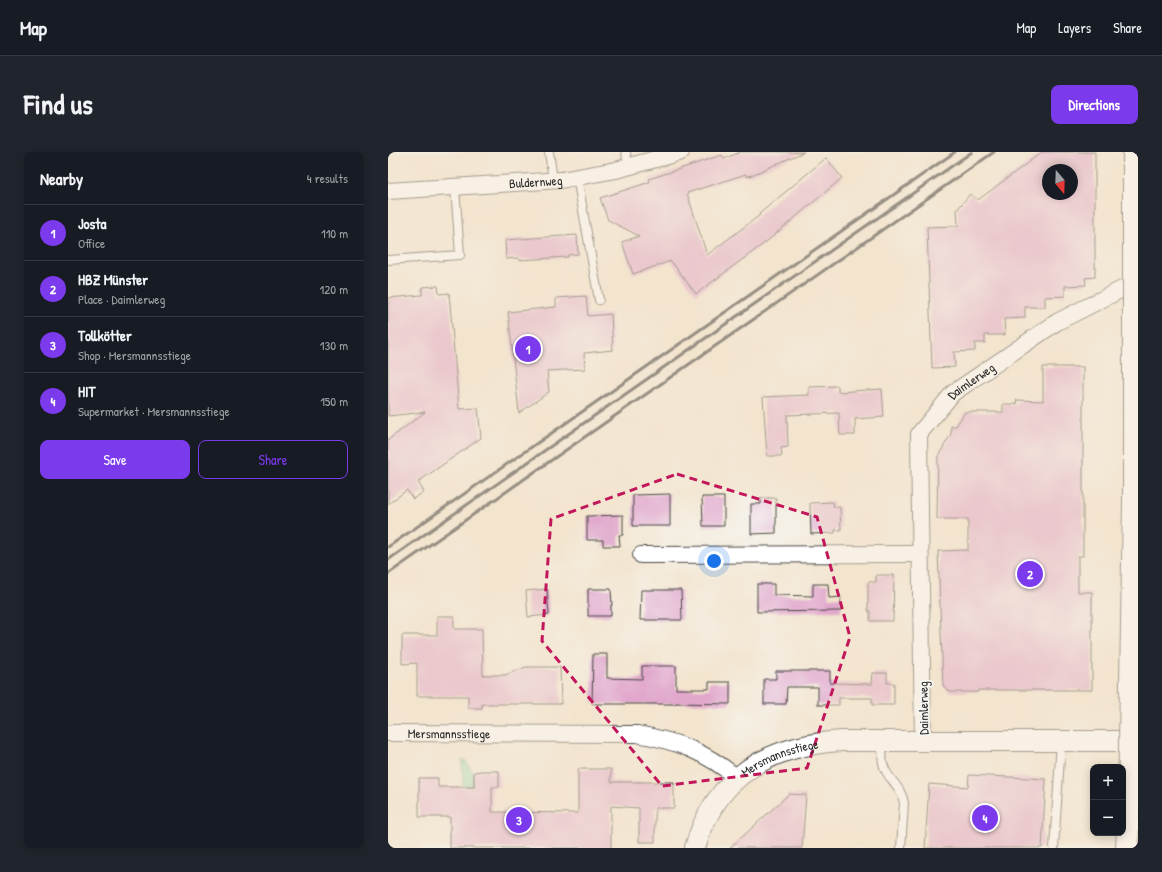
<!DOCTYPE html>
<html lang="en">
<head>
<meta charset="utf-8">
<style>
	body { margin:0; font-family:"Patrick Hand",sans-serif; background:#20242c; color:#f1f3f6 }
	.controls { position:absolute; right:12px; bottom:12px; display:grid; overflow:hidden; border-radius:8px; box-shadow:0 2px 10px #0003 }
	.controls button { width:36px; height:36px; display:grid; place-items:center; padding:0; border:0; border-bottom:1px solid #363941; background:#171b24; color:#f1f3f6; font:20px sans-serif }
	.compass { position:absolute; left:654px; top:12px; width:36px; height:36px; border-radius:50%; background:#171b24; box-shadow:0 2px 10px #0003; rotate:161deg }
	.you { position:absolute; left:326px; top:409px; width:14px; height:14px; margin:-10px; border:3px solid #fff; border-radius:50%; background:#1a73e8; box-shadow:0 0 0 6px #1a73e833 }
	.badge { display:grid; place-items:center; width:26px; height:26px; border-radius:50%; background:#7c3aed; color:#fff; font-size:13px; font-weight:700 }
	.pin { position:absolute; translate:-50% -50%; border:2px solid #fff; box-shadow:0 1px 4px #0006 }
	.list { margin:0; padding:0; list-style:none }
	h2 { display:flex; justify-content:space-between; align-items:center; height:52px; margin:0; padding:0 16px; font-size:17px }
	h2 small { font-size:13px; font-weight:400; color:#9ea1a6 }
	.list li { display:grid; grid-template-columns:26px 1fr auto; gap:12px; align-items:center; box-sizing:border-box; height:56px; padding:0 16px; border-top:1px solid #363941 }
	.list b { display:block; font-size:15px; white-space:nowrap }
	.list p { margin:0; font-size:13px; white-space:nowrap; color:#9ea1a6 }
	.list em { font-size:13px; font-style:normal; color:#9ea1a6 }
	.actions { display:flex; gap:8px; padding:12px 16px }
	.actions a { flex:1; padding:9px 0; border:1px solid #7c3aed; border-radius:8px; text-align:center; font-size:14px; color:#7c3aed }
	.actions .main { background:#7c3aed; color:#fff }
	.map { position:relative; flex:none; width:750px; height:696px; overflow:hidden; border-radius:8px }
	header { display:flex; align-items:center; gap:24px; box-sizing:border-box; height:56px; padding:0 20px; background:#171b24; border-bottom:1px solid #363941 }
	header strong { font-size:19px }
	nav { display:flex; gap:22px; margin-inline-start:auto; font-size:14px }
	.intro { display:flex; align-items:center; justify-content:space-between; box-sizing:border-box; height:96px; padding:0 24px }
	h1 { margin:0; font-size:28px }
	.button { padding:10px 18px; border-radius:8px; background:#7c3aed; color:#fff; font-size:14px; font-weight:700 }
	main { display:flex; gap:24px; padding:0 24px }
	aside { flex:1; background:#171b24; border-radius:8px; box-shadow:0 2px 10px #0003 }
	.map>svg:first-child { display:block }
	.green { fill:#77d197; stroke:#517e61 }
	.building { fill:#e1a7cc; fill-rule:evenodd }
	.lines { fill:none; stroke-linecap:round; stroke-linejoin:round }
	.service-casing { stroke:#494743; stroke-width:10 }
	.minor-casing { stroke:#494743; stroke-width:18 }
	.tertiary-casing { stroke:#494743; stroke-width:22 }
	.trunk-casing { stroke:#494743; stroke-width:24 }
	.service { stroke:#fff; stroke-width:8 }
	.minor { stroke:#fff; stroke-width:16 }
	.tertiary { stroke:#fff; stroke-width:20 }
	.trunk { stroke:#fff; stroke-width:22 }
	.rail { stroke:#2b2b2b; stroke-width:3 }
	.trunk-bridge-casing { stroke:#494743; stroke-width:24; stroke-linecap:butt }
	.trunk-bridge { stroke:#fff; stroke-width:22 }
	.marked { fill:none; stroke:#c2185b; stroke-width:3; stroke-dasharray:8 5; stroke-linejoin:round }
	.labels { text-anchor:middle; stroke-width:3.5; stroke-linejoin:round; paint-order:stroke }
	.street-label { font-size:13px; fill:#2b2b2b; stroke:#f6f6f2 }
</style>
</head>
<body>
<header>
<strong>Map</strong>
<nav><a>Map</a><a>Layers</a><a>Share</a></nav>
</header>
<div class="intro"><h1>Find us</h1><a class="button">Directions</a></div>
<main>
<aside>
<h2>Nearby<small>4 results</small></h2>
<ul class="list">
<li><span class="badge">1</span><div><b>Josta</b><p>Office</p></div><em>110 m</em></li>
<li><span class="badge">2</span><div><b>HBZ Münster</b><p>Place · Daimlerweg</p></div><em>120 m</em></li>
<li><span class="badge">3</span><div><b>Tollkötter</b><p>Shop · Mersmannsstiege</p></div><em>130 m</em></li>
<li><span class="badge">4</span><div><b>HIT</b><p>Supermarket · Mersmannsstiege</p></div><em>150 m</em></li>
</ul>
<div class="actions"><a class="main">Save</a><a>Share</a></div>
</aside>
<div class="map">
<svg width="750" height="696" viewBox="0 0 750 696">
	<rect width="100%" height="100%" fill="#f6f6f2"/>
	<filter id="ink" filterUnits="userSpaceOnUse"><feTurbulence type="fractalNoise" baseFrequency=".025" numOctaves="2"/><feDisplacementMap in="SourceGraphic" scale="8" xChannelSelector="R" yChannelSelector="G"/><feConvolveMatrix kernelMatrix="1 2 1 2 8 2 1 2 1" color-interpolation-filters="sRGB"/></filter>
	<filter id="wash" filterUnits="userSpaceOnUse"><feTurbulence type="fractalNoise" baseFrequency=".012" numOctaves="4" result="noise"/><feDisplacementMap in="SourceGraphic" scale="16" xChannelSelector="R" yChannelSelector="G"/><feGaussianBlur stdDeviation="0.9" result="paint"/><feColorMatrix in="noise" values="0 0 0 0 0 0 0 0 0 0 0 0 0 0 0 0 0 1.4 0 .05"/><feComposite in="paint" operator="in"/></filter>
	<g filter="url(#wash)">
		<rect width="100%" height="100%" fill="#f3e4ce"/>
		<path class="green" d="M 74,608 L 77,608 L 85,620 L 85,634 L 75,634 Z"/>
		<g id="blocks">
			<g class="building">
				<path d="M 352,0 L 416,0 L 359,25 L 358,22 L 299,41 L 319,103 L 372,63 L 371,62 L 438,6 L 454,26 L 378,90 L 308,142 L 283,109 L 245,122 L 234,90 L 251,84 L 220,68 L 212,46 L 262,30 L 261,27 L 334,3 L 336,7 Z"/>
				<path d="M 654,0 L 707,0 L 707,125 L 697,126 L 698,133 L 677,134 L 677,144 L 657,145 L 657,155 L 637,155 L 637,166 L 616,167 L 617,183 L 597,183 L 597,191 L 587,191 L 587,199 L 566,200 L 567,215 L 544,216 L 539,75 L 570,74 L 569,58 L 582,42 L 590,48 ZM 660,18 L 684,18 L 684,42 L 660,42 Z"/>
				<path d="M 189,83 L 190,102 L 180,103 L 180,105 L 131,108 L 130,106 L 118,107 L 117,88 Z"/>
				<path d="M 50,134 L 51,142 L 61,141 L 71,257 L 90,256 L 93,286 L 30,330 L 36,340 L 25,347 L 19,338 L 0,352 L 0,288 L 37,260 L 0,264 L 0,146 L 34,143 L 34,135 Z"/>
				<path d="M 198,144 L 200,164 L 223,162 L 225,198 L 196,201 L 197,217 L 159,219 L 161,240 L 131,261 L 120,160 L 168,155 L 168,146 Z"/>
				<path d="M 655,215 L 695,215 L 695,404 L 690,404 L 690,440 L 704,440 L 704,538 L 590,538 L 590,540 L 562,540 L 555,534 L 550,399 L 580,398 L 580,367 L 549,367 L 550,304 L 563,282 L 563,274 L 568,274 L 577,260 L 615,260 L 615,252 L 629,252 L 628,248 L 655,249 Z"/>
				<path d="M 450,234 L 450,240 L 494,237 L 496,265 L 467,267 L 467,283 L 452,283 L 451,261 L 399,263 L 400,295 L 393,296 L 394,304 L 379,304 L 375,245 L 421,243 L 421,235 Z"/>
				<path d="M 282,342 L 282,374 L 245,374 L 245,343 Z"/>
				<path d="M 314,345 L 336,345 L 336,374 L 315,374 Z"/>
				<path d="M 373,346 L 388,346 L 388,381 L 363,382 L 363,352 L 373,352 Z"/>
				<path d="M 445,350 L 446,355 L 452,355 L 453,378 L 447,378 L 447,381 L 423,382 L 422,351 Z"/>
				<path d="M 235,363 L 235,383 L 231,383 L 232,394 L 215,394 L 215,388 L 199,388 L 199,364 Z"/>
				<path d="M 488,423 L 506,423 L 505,469 L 482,469 L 482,459 L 480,459 L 480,430 L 488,430 Z"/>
				<path d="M 369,432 L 386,432 L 386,443 L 425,444 L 425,432 L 440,432 L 441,446 L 453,445 L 453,459 L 369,460 Z"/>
				<path d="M 159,437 L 161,463 L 140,465 L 138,439 Z"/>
				<path d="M 200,437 L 223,437 L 224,453 L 223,453 L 223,464 L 200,464 Z"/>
				<path d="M 253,438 L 293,438 L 294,468 L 252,468 Z"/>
				<path d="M 49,464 L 66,464 L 66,477 L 94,477 L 95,523 L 117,523 L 138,515 L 172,515 L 173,552 L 94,552 L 94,556 L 80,556 L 80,544 L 29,544 L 29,511 L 14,512 L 14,483 L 49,483 Z"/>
				<path d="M 205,502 L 219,502 L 219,526 L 254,527 L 254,514 L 288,514 L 288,537 L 321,537 L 321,530 L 342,530 L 342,552 L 288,551 L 288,552 L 204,552 Z"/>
				<path d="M 388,519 L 442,519 L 442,531 L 484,532 L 485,521 L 499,521 L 499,531 L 506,531 L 506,553 L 484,553 L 484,546 L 451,546 L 451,553 L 430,553 L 430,535 L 399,535 L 398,552 L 376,552 L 376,527 L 388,527 Z"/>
				<path d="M 190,617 L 223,617 L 223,630 L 286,630 L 286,656 L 267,656 L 267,690 L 251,690 L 251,656 L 223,654 L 223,696 L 62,696 L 62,665 L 31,665 L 31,626 L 50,626 L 50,635 L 86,635 L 86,620 L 94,619 L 111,619 L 111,635 L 104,635 L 104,660 L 190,661 Z"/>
				<path d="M 581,623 L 658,627 L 654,696 L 537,696 L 541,632 L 580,635 Z"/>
				<path d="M 401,642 L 418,643 L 414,696 L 342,696 Z"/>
			</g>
		</g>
	</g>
	<g filter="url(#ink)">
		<use href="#blocks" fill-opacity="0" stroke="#494743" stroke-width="1"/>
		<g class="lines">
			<defs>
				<g id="service">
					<path d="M 161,0 L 165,28"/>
					<path d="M 238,0 L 240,15"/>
					<path d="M 189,25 L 211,148"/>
					<path d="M 0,108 L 72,103 L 67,35"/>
					<path d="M 494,589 C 495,598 493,607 496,615 C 501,629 513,633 516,651 L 513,696"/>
					<path d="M 666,696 L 673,590"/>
				</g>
				<g id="minor">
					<path id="s1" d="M 0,39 L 173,28 L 228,18 L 293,0"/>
					<path d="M 253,403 L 532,402"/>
					<path id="s2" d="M 0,581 L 249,582 C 289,589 318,600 349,626"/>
					<path id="s3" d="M 535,590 L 531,282 L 565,241 L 669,170 L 750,129"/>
				</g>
				<g id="tertiary">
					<path id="s4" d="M 307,696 C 327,623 383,593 454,589 L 750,589"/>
				</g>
				<path id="trunk" d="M 739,696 L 741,653"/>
			</defs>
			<use href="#service" class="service-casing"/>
			<use href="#minor" class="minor-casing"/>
			<use href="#tertiary" class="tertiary-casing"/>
			<use href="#trunk" class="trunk-casing"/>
			<use href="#service" class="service"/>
			<use href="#minor" class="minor"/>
			<use href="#tertiary" class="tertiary"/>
			<use href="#trunk" class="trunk"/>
			<g class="rail">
				<path d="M 0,395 L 567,0"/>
				<path d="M 0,408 L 584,0"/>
				<path d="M 0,422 L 606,0"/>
			</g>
			<defs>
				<path id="trunk-bridge" d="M 741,653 L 746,349 L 746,0"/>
			</defs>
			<use href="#trunk-bridge" class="trunk-bridge-casing"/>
			<use href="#trunk-bridge" class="trunk-bridge"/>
		</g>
	</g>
	<path d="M0 0H750V696H0ZM 289,322 L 429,365 L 462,485 L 419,616 L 274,634 L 154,489 L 163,367 Z" fill="#f3e4ce" fill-opacity=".55" fill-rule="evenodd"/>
	<path class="marked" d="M 289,322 L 429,365 L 462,485 L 419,616 L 274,634 L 154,489 L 163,367 Z"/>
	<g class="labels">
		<g class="street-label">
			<text dy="5" stroke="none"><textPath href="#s1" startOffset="148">Buldernweg</textPath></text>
			<text dy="5" stroke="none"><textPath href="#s3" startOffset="383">Daimlerweg</textPath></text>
			<text transform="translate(535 556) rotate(-91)" y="5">Daimlerweg</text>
			<text dy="5" stroke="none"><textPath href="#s2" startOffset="61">Mersmannsstiege</textPath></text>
			<text dy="5" stroke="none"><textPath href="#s4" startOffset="131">Mersmannsstiege</textPath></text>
		</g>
	</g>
</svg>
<div class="controls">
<button>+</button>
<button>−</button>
</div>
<svg class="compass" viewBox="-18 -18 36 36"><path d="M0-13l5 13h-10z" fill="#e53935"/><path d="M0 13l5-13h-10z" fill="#9ea1a6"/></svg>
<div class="you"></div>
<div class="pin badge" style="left:140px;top:197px">1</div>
<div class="pin badge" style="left:642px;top:422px">2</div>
<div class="pin badge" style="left:131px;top:668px">3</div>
<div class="pin badge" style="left:597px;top:666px">4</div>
</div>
</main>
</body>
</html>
